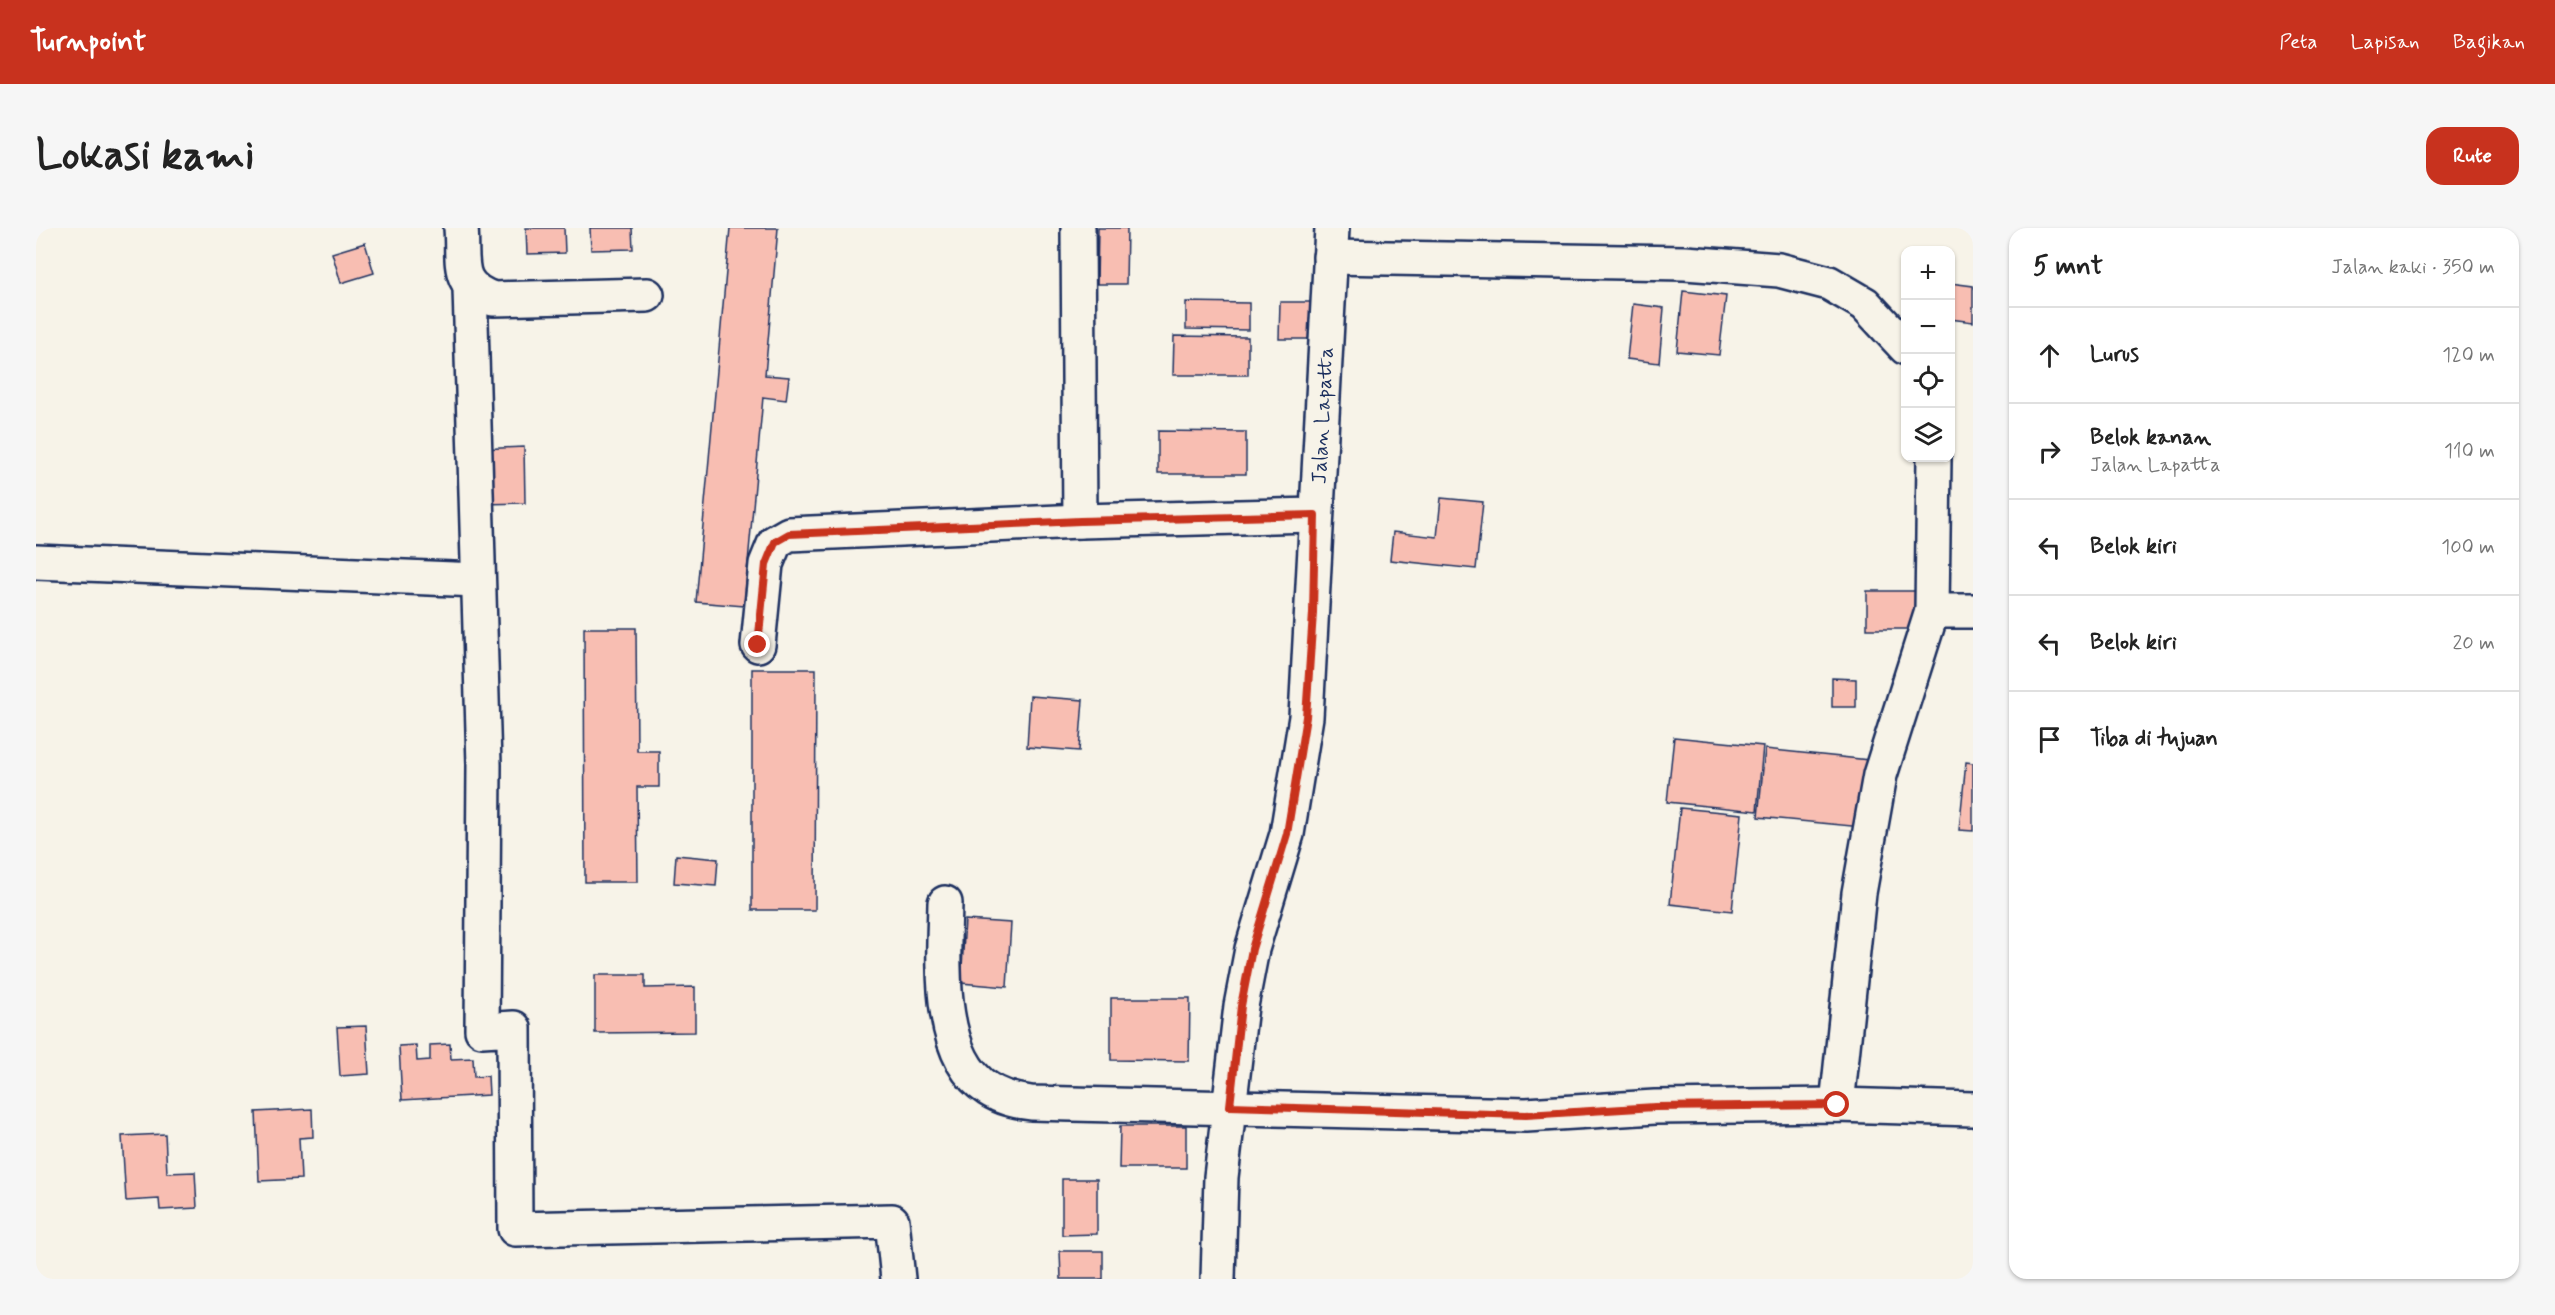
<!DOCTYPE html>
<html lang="id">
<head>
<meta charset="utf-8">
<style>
	body { margin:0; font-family:Mynerve,sans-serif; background:#f6f6f6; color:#222 }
	.controls { position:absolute; right:18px; top:18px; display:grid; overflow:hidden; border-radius:12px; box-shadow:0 2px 4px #0004 }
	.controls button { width:54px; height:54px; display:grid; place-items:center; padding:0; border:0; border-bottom:2px solid #e0e0e0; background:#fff; color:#222; font:30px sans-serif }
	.stop { position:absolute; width:18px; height:18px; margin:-14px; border:4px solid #c8321e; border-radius:50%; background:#fff }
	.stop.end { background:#c8321e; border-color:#fff; box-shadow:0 2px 6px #0008 }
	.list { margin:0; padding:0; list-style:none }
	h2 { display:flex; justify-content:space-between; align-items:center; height:78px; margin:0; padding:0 24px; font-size:26px }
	h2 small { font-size:20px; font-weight:400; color:#767676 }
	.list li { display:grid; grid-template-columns:39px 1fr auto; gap:18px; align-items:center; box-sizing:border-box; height:96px; padding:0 24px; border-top:2px solid #e0e0e0 }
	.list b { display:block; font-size:22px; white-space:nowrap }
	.list p { margin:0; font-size:20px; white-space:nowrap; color:#767676 }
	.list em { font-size:20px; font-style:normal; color:#767676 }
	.icon { flex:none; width:33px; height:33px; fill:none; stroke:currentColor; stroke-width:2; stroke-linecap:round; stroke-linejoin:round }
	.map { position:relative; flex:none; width:1937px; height:1051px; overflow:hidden; border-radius:18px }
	header { display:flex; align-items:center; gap:36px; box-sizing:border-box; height:84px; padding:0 30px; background:#c8321e; color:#fff }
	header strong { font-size:28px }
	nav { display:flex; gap:33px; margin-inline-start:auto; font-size:21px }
	.intro { display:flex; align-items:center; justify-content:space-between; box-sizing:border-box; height:144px; padding:0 36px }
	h1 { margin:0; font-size:42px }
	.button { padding:15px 27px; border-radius:18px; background:#c8321e; color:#fff; font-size:21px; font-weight:700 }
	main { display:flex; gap:36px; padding:0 36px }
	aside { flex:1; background:#fff; border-radius:18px; box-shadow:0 2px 4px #0004 }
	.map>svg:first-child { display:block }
	.building { fill:#f8beb2; stroke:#1b2f5e; stroke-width:1.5 }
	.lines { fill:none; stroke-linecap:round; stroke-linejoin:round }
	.minor-casing { stroke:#1b2f5e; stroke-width:38 }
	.minor { stroke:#f7f3e8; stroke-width:33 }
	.route { stroke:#c8321e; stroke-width:8 }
	.labels { text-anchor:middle; stroke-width:5; stroke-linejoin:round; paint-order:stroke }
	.street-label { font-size:21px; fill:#1b2f5e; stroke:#f7f3e8 }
</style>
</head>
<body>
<header>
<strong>Turnpoint</strong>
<nav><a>Peta</a><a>Lapisan</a><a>Bagikan</a></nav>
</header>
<div class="intro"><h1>Lokasi kami</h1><a class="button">Rute</a></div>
<main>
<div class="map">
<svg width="1937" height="1051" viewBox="0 0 1937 1051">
	<rect width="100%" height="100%" fill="#f7f3e8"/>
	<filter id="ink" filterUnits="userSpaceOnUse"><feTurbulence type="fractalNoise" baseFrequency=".0167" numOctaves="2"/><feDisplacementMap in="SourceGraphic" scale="12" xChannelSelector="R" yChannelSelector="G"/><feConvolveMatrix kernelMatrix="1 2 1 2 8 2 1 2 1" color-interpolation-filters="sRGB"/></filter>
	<g filter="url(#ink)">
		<g class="building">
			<path d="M 490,0 L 528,0 L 529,25 L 491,26 Z"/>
			<path d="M 554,0 L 596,0 L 597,21 L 555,22 Z"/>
			<path d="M 694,0 L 742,0 L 729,147 L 753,149 L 750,172 L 727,169 L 708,378 L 660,374 Z"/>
			<path d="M 1062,0 L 1091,0 L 1090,56 L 1061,56 Z"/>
			<path d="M 329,15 L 338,45 L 305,55 L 296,25 Z"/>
			<path d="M 1914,55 L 1937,58 L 1937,94 L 1914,91 Z"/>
			<path d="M 1647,63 L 1690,68 L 1683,127 L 1641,123 Z"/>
			<path d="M 1150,74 L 1213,75 L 1213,102 L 1150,101 Z"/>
			<path d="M 1244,74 L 1281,74 L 1281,111 L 1243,111 Z"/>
			<path d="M 1597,76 L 1628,80 L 1623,135 L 1591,131 Z"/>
			<path d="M 1138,108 L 1212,109 L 1212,147 L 1137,147 Z"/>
			<path d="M 1122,203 L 1210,204 L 1210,246 L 1122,246 Z"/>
			<path d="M 488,219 L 489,275 L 446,276 L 444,221 Z"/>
			<path d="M 1405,270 L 1447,274 L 1440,341 L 1354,332 L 1357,304 L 1401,309 Z"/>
			<path d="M 1831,363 L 1885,363 L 1884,401 L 1831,401 Z"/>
			<path d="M 548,400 L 600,400 L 601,523 L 623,523 L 623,559 L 601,559 L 602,654 L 549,654 Z"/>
			<path d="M 716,441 L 780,441 L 779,682 L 716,682 Z"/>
			<path d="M 1796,450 L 1820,451 L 1820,479 L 1796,479 Z"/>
			<path d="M 994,468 L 1047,472 L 1043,523 L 991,519 Z"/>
			<path d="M 1638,509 L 1727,518 L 1721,583 L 1631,574 Z"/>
			<path d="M 1729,521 L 1833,532 L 1826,599 L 1722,589 Z"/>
			<path d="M 1930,534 L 1937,535 L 1937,603 L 1923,602 Z"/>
			<path d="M 1644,580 L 1706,586 L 1696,683 L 1634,676 Z"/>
			<path d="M 640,627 L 682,631 L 680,658 L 638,655 Z"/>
			<path d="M 929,692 L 975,695 L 971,759 L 925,755 Z"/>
			<path d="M 559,747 L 609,747 L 609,760 L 659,759 L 659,804 L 559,805 Z"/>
			<path d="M 1075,770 L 1154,770 L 1153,833 L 1075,832 Z"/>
			<path d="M 330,798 L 333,846 L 304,848 L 301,799 Z"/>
			<path d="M 414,816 L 415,831 L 437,830 L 438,849 L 452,848 L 453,867 L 366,872 L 363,818 L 380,817 L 381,833 L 394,832 L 394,817 Z"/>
			<path d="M 276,881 L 277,909 L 263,910 L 265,951 L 223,953 L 220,884 Z"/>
			<path d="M 1084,898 L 1150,898 L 1150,940 L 1083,940 Z"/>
			<path d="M 129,906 L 131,945 L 159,944 L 161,980 L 124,982 L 123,971 L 90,973 L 86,908 Z"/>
			<path d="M 1026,951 L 1061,951 L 1061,1006 L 1026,1007 Z"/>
			<path d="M 1024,1023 L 1067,1023 L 1067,1051 L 1025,1051 Z"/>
		</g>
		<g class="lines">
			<defs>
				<g id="minor">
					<path d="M 425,0 C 428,34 418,57 457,71 L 611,67"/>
					<path d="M 1042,0 L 1044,293"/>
					<path d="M 1294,29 L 1649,35 L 1743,42 L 1793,55 L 1829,76 L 1870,120"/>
					<path d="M 434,60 L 448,537 L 446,802 L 478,800 L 479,1001 L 856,993 L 862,1051"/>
					<path d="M 0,334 L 442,352"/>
					<path d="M 1896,383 L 1937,383"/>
					<path d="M 722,417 L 730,336 L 739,314 L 753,306 L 1044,293 L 1279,287"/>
					<path d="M 909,675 C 908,728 899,828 952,861 C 966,870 979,873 995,875 L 1490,887 L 1619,879 L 1801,877 L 1937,881"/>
					<path d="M 1801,877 L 1823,665 L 1844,547 L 1896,383 L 1898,230"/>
					<path id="s1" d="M 1182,1051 L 1185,949 L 1205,778 L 1216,721 L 1251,606 L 1270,489 L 1296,0"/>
				</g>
			</defs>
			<use href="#minor" class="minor-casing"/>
			<use href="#minor" class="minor"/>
		</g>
	</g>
	<g class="lines" filter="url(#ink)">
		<path class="route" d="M 722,417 L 730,336 L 739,314 L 753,306 L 1044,293 L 1279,287 L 1277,385 L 1270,489 L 1251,606 L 1216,721 L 1205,778 L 1194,878 L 1490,887 L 1619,879 L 1801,877"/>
	</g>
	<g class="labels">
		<g class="street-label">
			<text dy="7" stroke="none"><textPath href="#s1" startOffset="873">Jalan Lapatta</textPath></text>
		</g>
	</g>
</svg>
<div class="controls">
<button>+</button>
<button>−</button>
<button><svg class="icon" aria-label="locate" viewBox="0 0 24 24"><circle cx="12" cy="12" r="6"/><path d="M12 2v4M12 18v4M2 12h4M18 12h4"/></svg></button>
<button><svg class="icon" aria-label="layers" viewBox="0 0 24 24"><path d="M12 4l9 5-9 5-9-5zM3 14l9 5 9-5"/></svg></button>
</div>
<div class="stop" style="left:1801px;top:877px"></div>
<div class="stop end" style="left:722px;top:417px"></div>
</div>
<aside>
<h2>5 mnt<small>Jalan kaki · 350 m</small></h2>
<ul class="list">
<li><svg class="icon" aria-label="ahead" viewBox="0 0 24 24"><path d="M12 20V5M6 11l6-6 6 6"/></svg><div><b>Lurus</b></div><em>120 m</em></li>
<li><svg class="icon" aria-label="right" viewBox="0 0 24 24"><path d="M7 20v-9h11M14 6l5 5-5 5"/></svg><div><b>Belok kanan</b><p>Jalan Lapatta</p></div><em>110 m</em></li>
<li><svg class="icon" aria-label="left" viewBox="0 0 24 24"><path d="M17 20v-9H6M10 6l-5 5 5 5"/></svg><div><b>Belok kiri</b></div><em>100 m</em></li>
<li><svg class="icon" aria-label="left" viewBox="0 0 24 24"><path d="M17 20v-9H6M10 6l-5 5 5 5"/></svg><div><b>Belok kiri</b></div><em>20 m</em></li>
<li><svg class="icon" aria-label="arrive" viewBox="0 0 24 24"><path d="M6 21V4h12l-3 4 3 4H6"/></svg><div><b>Tiba di tujuan</b></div></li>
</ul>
</aside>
</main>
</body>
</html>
